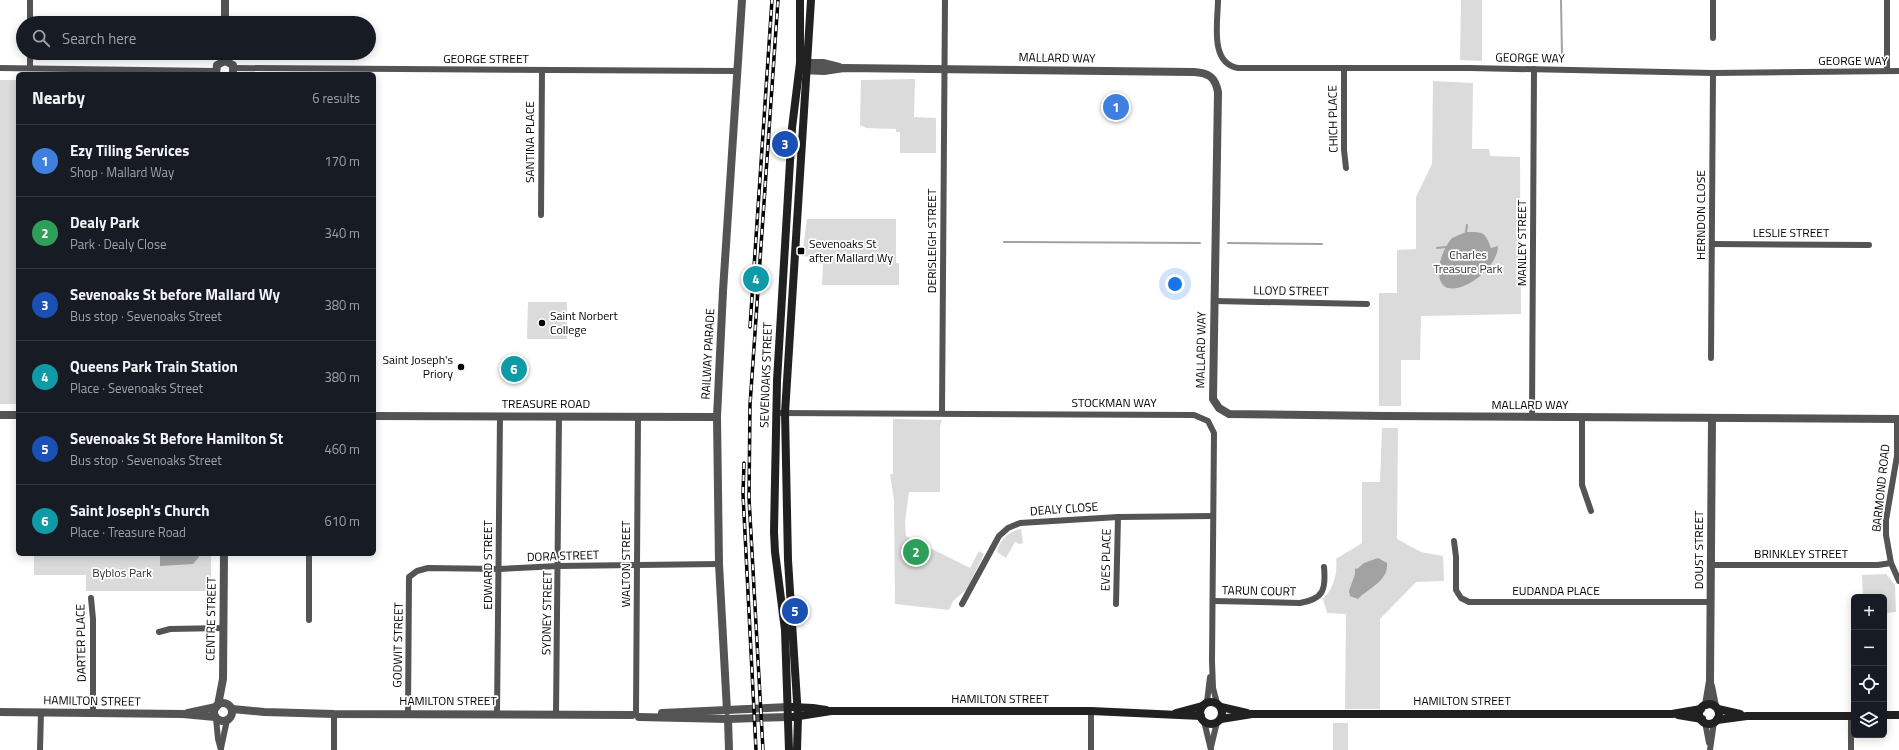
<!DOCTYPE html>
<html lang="en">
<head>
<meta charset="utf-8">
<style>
	body { margin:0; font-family:"Titillium Web",sans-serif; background:#242831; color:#f1f3f6 }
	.controls { position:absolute; right:12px; bottom:12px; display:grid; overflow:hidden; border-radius:6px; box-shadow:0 2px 10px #0003 }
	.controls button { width:36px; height:36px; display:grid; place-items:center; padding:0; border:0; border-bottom:1px solid #363941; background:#171b24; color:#f1f3f6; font:20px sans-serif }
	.you { position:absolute; left:1175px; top:284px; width:14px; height:14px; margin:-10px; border:3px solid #fff; border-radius:50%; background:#1a73e8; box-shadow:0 0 0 6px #1a73e833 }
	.badge { display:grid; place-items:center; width:26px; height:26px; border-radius:50%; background:#858687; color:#fff; font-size:13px; font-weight:700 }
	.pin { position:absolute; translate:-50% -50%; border:2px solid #fff; box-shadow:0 1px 4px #0006 }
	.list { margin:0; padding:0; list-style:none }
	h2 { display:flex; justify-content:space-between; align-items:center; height:52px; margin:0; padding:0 16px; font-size:17px }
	h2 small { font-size:13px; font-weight:400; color:#9ea1a6 }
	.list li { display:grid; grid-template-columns:26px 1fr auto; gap:12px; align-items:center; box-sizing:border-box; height:72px; padding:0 16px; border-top:1px solid #363941 }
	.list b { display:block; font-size:15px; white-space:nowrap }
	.list p { margin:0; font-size:13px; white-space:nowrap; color:#9ea1a6 }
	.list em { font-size:13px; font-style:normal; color:#9ea1a6 }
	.icon { flex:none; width:22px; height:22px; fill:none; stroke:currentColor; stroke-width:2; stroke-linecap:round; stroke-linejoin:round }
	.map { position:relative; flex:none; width:1899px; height:750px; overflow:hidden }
	.search { position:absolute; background:#171b24; box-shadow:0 2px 10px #0003; left:16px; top:16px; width:360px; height:44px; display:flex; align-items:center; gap:10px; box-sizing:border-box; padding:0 14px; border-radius:22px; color:#9ea1a6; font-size:15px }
	.panel { position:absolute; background:#171b24; box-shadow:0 2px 10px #0003; left:16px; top:72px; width:360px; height:484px; border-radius:6px }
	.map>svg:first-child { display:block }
	.green { fill:#dbdbdb }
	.water { fill:#a2a2a2 }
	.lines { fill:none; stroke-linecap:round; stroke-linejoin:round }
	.stream { stroke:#a2a2a2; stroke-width:2 }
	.minor { stroke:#545454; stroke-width:6 }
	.tertiary { stroke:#545454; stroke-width:8 }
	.secondary { stroke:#212121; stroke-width:8 }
	.rail-casing { stroke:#000; stroke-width:3.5 }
	.rail { stroke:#fff; stroke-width:2; stroke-dasharray:6; stroke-linecap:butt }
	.poi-dot { fill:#000; stroke:#fff; stroke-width:1.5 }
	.labels { text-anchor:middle; stroke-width:3.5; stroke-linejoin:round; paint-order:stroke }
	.street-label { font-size:12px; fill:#000; stroke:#fff }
	.poi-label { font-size:12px; fill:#000; stroke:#fff; text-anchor:start }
	.park-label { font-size:12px; fill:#323232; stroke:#fff }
</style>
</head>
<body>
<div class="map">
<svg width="1899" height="750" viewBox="0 0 1899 750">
	<rect width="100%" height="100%" fill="#fff"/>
	<g class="green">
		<path d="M 1461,0 L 1482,0 L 1482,61 L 1460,60 Z"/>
		<path d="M 915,79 L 914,117 L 936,118 L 936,153 L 900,153 L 900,132 L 896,132 L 896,129 L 866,128 L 860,125 L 861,80 Z"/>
		<rect x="0" y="80" width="18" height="324"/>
		<path d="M 1433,81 L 1473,83 L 1472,149 L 1489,149 L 1490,156 L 1520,157 L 1521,314 L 1421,316 L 1420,360 L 1401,360 L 1401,406 L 1379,406 L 1379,293 L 1397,293 L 1397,250 L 1416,249 L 1416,197 L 1432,164 Z"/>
		<path d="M 807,219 L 896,219 L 896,263 L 899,263 L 899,285 L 822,285 L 823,264 L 811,263 L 811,257 L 802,256 Z"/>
		<path d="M 528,302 L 567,302 L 567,339 L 527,339 Z"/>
		<path d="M 893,419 L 942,420 L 940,426 L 940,492 L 909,492 L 905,522 L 906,536 L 970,568 L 979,551 L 984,554 L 967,589 L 953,601 L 949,610 L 895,604 L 894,500 L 890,474 L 893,474 Z"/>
		<path d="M 1382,428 L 1398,428 L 1397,539 L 1421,552 L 1443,556 L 1444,581 L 1416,582 L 1380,619 L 1380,709 L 1345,709 L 1346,614 L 1327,613 L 1323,599 C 1333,590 1338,572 1336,559 L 1362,543 L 1362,482 L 1380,482 Z"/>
		<path d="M 1021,529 L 1023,543 L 1020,544 L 1015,542 L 1006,558 L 997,552 C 999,540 1009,531 1021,529 Z"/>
		<path d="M 34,554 L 211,554 L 211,591 L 86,591 L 86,575 L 34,575 Z"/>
		<path d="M 1886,574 L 1895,585 L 1896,612 L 1884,613 L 1884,597 L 1863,597 L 1862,575 Z"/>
		<rect x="1333" y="723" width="15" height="27"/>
	</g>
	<g class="water">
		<path d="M 1466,232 C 1484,232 1485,232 1491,248 L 1498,246 C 1498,274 1438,311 1439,271 C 1439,260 1445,246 1452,238 Z"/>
		<path d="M 160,554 L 199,554 L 199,557 L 193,564 L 160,566 Z"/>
		<path d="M 1378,558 L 1387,563 C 1389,581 1367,589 1358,599 L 1350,596 L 1349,591 L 1355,574 L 1355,568 L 1357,569 L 1364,563 Z"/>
	</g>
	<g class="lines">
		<g class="stream">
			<path d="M 1561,0 L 1562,55"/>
			<path d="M 1466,232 L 1467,225"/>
			<path d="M 1004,242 L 1200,243"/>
			<path d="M 1228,243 L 1322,244"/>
			<path d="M 1437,248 L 1446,247"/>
		</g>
		<g class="minor">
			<path d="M 1218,0 C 1218,21 1209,63 1238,68 L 1470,68 L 1713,73 L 1899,71"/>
			<path d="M 1887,0 L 1887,71"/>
			<path d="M 30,23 L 30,0"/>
			<path d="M 1713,38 L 1713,0"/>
			<path d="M 0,68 L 215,71"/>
			<path d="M 30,68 L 30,53"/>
			<path d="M 234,68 L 737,71"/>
			<path d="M 1344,69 L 1344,150 L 1346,168"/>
			<path d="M 541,215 L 542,70"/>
			<path d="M 1713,244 L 1869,245"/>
			<path d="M 1214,301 L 1367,304"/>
			<path d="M 1711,358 L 1713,73"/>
			<path d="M 777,413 L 1194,415 L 1208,421 L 1214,433 L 1212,661 L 1213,688 L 1217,703"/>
			<path d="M 942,413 L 945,0"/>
			<path d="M 1532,416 L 1534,69"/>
			<path d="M 1582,417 L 1582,485 L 1591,511"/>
			<path d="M 1897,419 L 1897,456 L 1886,520 L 1886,535 L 1891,563 L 1899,581"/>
			<path d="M 1454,541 L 1456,557 L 1456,590 L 1461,598 L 1469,602 L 1710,602"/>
			<path d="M 309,554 L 309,620"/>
			<path d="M 1710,565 L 1878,565 L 1891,563"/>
			<path d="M 91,598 L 93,619 L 93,712"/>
			<path d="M 1214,601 L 1300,603 C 1324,599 1326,589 1324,567"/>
			<path d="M 962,604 L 999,536 L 1008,528 L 1020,523 L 1118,517 L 1213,516"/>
			<path d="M 1116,604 L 1118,517"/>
			<path d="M 159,632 L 170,629 L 223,628"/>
			<path d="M 1207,702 L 1210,677"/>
			<path d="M 636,712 L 638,417"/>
			<path d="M 408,713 L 409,577 L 417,571 L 428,568 L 499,569 L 558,566 L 719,564"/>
			<path d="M 334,714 L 334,750"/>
			<path d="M 497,714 L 500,416"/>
			<path d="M 556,714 L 559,416"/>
			<path d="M 216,718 L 218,739 L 221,750"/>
			<path d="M 1204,721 L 1211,750"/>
			<path d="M 1705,722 L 1709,743"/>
			<path d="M 1211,747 L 1217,722"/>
			<path d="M 221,748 L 227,720"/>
			<path d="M 40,750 L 41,712"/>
			<path d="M 1091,750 L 1091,711"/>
			<path d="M 1710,750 L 1714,722"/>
			<path d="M 1851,750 L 1851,716"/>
		</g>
		<g class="tertiary">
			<path d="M 225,0 L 225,23"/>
			<path d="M 801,63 L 823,63 L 839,67"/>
			<path d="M 801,70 L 824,71 L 844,68 L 1194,72 C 1209,73 1215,77 1218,92 L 1213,399 L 1219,408 L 1229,414 L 1385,416 L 1899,419"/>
			<path d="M 216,74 L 217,65 L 225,61 L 233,65 L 233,74"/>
			<path d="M 0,415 L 18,415"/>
			<path d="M 374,416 L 717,417"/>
			<path d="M 1711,686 L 1715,706"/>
			<circle cx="223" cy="712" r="9"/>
			<path d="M 218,705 L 223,679 L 224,554"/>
			<path d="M 1706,705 L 1710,681 L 1712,419"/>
			<path d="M 232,709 L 264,712 L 334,714 L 632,715"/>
			<path d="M 727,711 L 719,564 L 717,417 L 723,291 L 742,0"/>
			<path d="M 0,712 L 183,714 L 215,717"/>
			<path d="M 188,713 L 216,707"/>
			<path d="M 662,713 L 788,707"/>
			<path d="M 639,717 L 728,719 L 788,717"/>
			<path d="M 728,719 L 729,750"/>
		</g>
		<g class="secondary">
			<circle cx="1211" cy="713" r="11"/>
			<circle cx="1709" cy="714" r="10"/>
			<path d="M 792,707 L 813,708 L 826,710"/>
			<path d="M 1221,707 L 1247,713"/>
			<path d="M 1718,709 L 1740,714"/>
			<path d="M 1176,713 L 1202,706"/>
			<path d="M 1678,715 L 1702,719"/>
			<path d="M 1884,715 L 1899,715"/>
			<path d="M 793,717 L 831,711 L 1091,711 L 1201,716"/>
			<path d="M 1221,719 L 1252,714 L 1672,714 L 1701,709"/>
			<path d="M 1717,720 L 1747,716 L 1854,716"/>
			<path d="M 789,750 L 785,630 L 775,552 L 774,532 L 777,381 L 792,128 L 800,63 L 800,0"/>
			<path d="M 797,750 L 798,717 L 788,560 L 785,413 L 811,0"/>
		</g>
		<defs>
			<g id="rail">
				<path d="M 750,327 L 772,0"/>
				<path d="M 744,463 L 743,494 L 756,750"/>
				<path d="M 763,750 L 749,498 L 750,405 L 778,0"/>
			</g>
		</defs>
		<use href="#rail" class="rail-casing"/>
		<use href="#rail" class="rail"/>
	</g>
	<g class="poi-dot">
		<rect x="797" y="247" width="8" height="8" rx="2"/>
		<circle cx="542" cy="323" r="4"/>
		<circle cx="461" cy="367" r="4"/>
	</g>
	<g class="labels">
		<g class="street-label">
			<text transform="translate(1057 58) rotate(1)" y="4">MALLARD WAY</text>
			<text transform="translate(1530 58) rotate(1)" y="4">GEORGE WAY</text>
			<text x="486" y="63">GEORGE STREET</text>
			<text x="1853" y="65">GEORGE WAY</text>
			<text transform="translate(1333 119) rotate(-91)" y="4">CHICH PLACE</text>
			<text transform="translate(530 142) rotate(-90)" y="4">SANTINA PLACE</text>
			<text transform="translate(1701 215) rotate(-90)" y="4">HERNDON CLOSE</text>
			<text x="1791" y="237">LESLIE STREET</text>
			<text transform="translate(932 241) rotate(-90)" y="4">DERISLEIGH STREET</text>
			<text transform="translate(1522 243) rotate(-90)" y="4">MANLEY STREET</text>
			<text transform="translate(1291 291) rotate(1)" y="4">LLOYD STREET</text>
			<text transform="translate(1201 350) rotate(-89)" y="4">MALLARD WAY</text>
			<text transform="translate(708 354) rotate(-87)" y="4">RAILWAY PARADE</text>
			<text transform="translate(766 375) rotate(-88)" y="4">SEVENOAKS STREET</text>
			<text x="1114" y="407">STOCKMAN WAY</text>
			<text x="546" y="408">TREASURE ROAD</text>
			<text x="1530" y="409">MALLARD WAY</text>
			<text transform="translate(1881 488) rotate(-84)" y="4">BARMOND ROAD</text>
			<text transform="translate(1064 509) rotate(-4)" y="4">DEALY CLOSE</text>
			<text transform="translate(1699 550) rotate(-90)" y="4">DOUST STREET</text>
			<text x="1801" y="558">BRINKLEY STREET</text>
			<text transform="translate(563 556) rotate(-2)" y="4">DORA STREET</text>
			<text transform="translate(1106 560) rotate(-89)" y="4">EVES PLACE</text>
			<text transform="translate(626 564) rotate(-90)" y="4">WALTON STREET</text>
			<text transform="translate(488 565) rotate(-90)" y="4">EDWARD STREET</text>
			<text transform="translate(1259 591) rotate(1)" y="4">TARUN COURT</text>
			<text x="1556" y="595">EUDANDA PLACE</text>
			<text transform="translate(547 613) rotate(-89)" y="4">SYDNEY STREET</text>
			<text transform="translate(211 619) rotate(-89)" y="4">CENTRE STREET</text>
			<text transform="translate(81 643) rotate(-91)" y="4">DARTER PLACE</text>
			<text transform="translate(398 645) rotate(-89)" y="4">GODWIT STREET</text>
			<text x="1000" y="703">HAMILTON STREET</text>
			<text transform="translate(92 701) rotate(1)" y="4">HAMILTON STREET</text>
			<text x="448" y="705">HAMILTON STREET</text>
			<text x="1462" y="705">HAMILTON STREET</text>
		</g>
		<g class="poi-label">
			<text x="809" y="248">Sevenoaks St<tspan x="809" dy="14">after Mallard Wy</tspan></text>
			<text x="550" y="320">Saint Norbert<tspan x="550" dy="14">College</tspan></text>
			<text x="453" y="364" text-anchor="end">Saint Joseph's<tspan x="453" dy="14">Priory</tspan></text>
		</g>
		<g class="park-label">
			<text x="1468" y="259">Charles<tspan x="1468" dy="14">Treasure Park</tspan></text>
			<text x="122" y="577">Byblos Park</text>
		</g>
	</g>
</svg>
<div class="controls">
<button>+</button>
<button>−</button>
<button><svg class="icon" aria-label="locate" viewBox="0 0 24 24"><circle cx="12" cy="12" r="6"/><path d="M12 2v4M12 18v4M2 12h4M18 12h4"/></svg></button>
<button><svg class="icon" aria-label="layers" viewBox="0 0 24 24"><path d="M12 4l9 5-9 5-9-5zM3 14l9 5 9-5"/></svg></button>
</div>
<div class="you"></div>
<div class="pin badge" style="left:1116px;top:107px;background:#3f7fe0">1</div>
<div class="pin badge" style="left:916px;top:552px;background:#2e9e5b">2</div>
<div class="pin badge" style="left:785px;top:144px;background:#1a4fb4">3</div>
<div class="pin badge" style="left:756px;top:279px;background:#0f9aa8">4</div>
<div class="pin badge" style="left:795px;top:611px;background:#1a4fb4">5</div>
<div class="pin badge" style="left:514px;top:369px;background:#0f9aa8">6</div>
<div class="search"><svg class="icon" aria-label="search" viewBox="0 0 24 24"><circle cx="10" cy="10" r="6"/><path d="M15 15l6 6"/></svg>Search here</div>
<section class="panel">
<h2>Nearby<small>6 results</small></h2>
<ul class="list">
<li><span class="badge" style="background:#3f7fe0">1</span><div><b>Ezy Tiling Services</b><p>Shop · Mallard Way</p></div><em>170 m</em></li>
<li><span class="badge" style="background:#2e9e5b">2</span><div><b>Dealy Park</b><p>Park · Dealy Close</p></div><em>340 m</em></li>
<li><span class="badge" style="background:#1a4fb4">3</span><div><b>Sevenoaks St before Mallard Wy</b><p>Bus stop · Sevenoaks Street</p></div><em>380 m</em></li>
<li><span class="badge" style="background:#0f9aa8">4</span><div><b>Queens Park Train Station</b><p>Place · Sevenoaks Street</p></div><em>380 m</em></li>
<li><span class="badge" style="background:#1a4fb4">5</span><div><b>Sevenoaks St Before Hamilton St</b><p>Bus stop · Sevenoaks Street</p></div><em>460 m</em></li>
<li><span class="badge" style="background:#0f9aa8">6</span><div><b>Saint Joseph's Church</b><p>Place · Treasure Road</p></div><em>610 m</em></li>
</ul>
</section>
</div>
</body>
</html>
